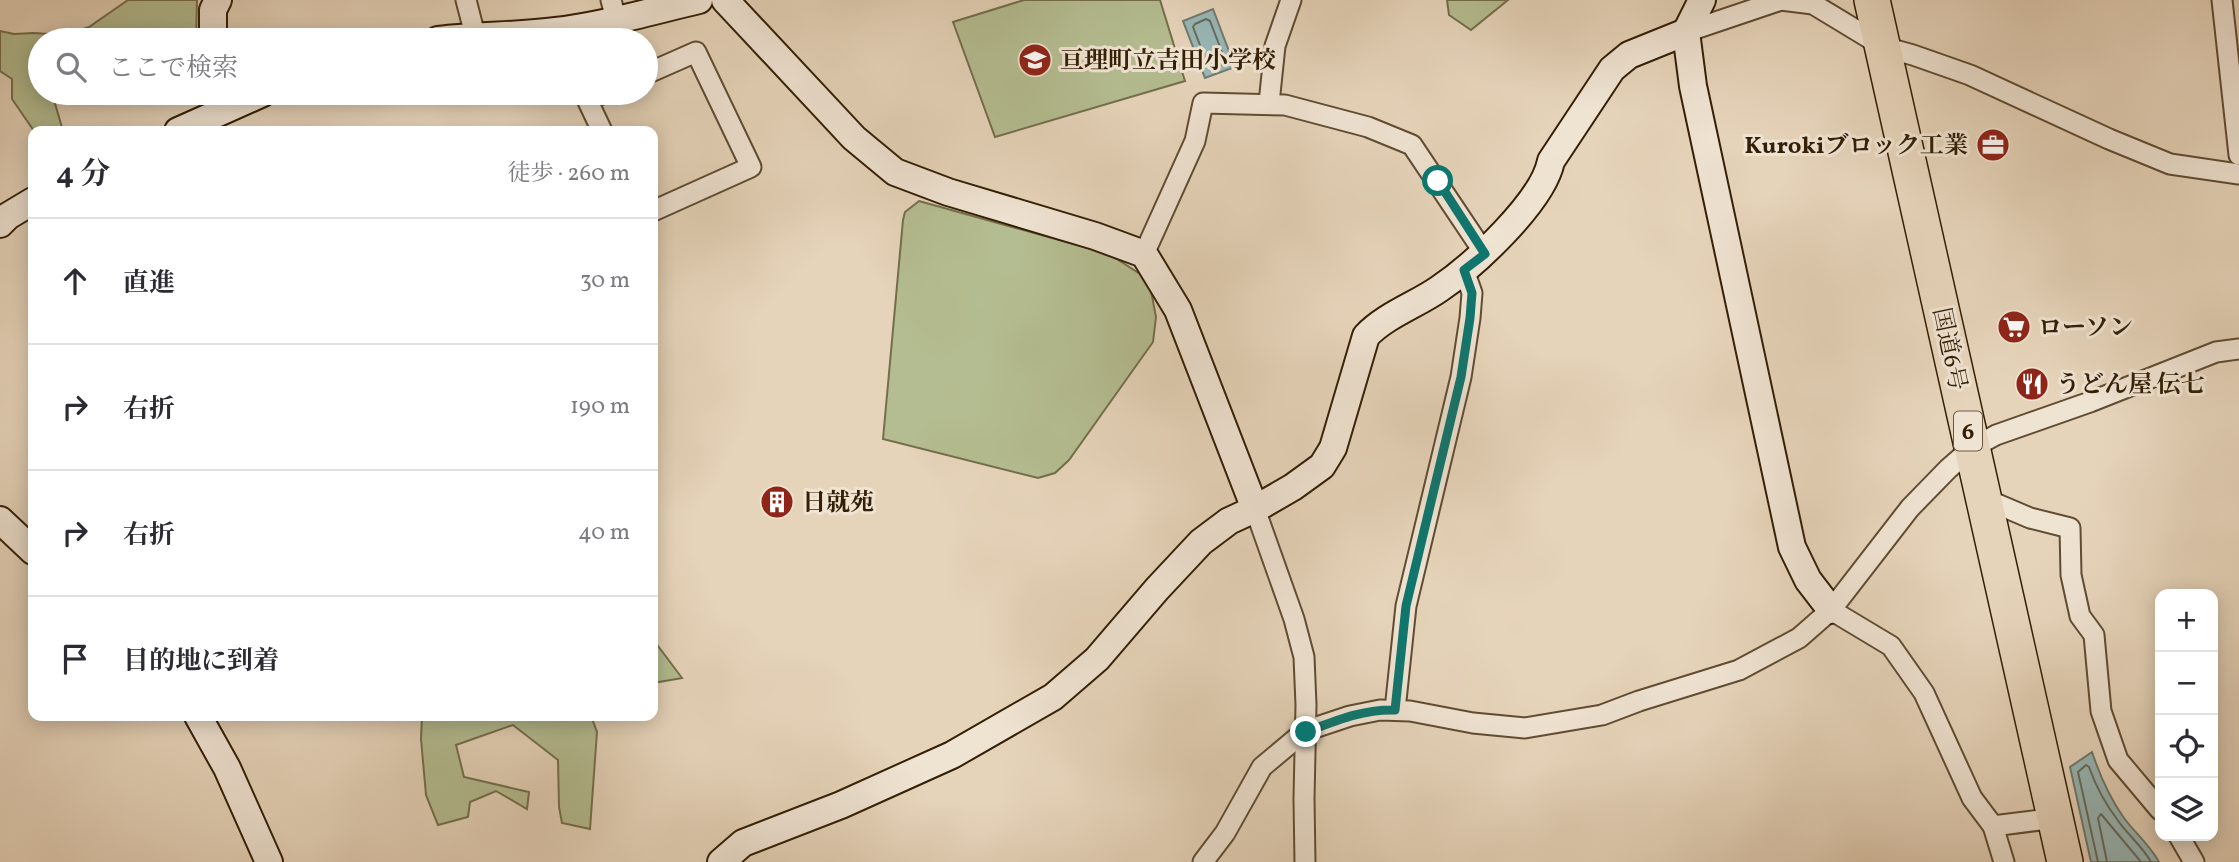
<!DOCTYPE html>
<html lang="ja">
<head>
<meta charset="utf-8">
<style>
	body { margin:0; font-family:Vollkorn,"Noto Serif JP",serif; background:#f7f7f7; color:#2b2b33 }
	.controls { position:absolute; right:21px; bottom:21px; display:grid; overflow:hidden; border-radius:14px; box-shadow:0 4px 18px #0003 }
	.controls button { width:63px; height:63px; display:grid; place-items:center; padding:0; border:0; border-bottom:2px solid #e1e1e2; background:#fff; color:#2b2b33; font:35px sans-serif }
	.stop { position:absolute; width:21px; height:21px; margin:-16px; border:5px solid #0f766e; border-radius:50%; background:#fff }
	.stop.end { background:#0f766e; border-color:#fff; box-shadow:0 2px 7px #0008 }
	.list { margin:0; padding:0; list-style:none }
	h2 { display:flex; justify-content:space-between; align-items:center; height:91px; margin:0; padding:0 28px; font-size:30px }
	h2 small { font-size:23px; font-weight:400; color:#7c7c81 }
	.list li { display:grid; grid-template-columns:46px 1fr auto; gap:21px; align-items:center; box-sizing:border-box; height:126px; padding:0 28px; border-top:2px solid #e1e1e2 }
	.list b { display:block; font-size:26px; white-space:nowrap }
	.list em { font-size:23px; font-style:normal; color:#7c7c81 }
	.icon { flex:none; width:38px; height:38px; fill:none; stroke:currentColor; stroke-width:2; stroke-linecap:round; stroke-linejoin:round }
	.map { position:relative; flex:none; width:2239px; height:862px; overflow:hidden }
	.search { position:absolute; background:#fff; box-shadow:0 4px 18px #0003; left:28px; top:28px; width:630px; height:77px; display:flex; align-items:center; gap:18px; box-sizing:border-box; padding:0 24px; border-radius:38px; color:#7c7c81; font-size:26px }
	.panel { position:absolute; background:#fff; box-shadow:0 4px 18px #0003; left:28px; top:126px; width:630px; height:595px; border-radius:14px }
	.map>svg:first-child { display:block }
	.green { fill:#b4bd91; stroke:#746e4b; stroke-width:2 }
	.water { fill:#98b7b6; stroke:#707a6f; stroke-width:2 }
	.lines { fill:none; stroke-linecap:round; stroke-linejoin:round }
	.shore { stroke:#666b5e; stroke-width:2 }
	.street-casing { stroke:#604c32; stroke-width:23 }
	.secondary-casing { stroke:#331f05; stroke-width:30 }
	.highway-casing { stroke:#331f05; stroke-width:38 }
	.street { stroke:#efe3d2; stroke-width:19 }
	.secondary { stroke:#efe3d2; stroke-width:26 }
	.highway { stroke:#e6d4ba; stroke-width:35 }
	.route { stroke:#0f766e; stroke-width:9 }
	.labels { text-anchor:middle; stroke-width:6; stroke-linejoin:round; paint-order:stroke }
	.shield { fill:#efe3d2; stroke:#6b5a42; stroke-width:2 }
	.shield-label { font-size:23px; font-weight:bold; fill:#331f05 }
	.poi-label { font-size:24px; font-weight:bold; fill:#331f05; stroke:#efe3d2; text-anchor:start }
	.street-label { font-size:24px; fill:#331f05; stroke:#efe3d2 }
</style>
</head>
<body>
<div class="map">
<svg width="2239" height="862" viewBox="0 0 2239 862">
	<rect width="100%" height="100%" fill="#e6d4ba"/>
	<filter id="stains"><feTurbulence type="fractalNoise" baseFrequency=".00286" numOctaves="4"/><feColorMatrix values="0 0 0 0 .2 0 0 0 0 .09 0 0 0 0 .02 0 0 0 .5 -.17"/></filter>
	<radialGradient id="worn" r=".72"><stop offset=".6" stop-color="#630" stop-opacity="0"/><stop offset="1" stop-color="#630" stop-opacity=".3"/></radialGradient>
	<g class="green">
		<path d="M 128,0 L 197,0 L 196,40 L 40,40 L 40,93 L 52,93 L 63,131 L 34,131 L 12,99 L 12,79 L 0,71 L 0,31 L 14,34 L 33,33 L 66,35 L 89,27 Z"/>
		<path d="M 1024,0 L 1160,0 L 1185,81 L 995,137 L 953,22 Z"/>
		<path d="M 1447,0 L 1508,0 L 1471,30 L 1449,15 Z"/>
		<path d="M 919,201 L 1109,254 L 1140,274 L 1151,291 L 1156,317 L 1153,342 L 1069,460 L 1055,473 L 1038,478 L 883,439 L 903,220 L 905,212 Z"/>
		<path d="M 655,642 L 682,678 L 653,683 L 653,643 Z"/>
		<path d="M 422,716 L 591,716 L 597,732 L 590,829 L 562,823 L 559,807 L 558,760 L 513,725 L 456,745 L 464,777 L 529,792 L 527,809 L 496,791 L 470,802 L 468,817 L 438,825 L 426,795 L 421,739 Z"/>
	</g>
	<g class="water">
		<path d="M 1213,9 L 1235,67 L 1205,78 L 1183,21 Z"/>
		<path d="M 2092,752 C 2100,776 2109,797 2124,818 C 2135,833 2150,845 2159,862 L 2091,862 L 2070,767 Z"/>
	</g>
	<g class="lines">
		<g class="shore">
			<path d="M 1206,19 L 1210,21 L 1225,60 L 1223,64 L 1212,68 L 1208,66 L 1193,27 L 1195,24 Z"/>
			<path d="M 2098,862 L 2078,772 L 2086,765 L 2089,767 C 2096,787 2106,805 2119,822 C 2129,836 2143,847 2151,862"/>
			<path d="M 2107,862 L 2098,818 L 2101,814 L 2141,862"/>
		</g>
		<defs>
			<g id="street">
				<path d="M 466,0 L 475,35"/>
				<path d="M 611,0 L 616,19"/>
				<path d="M 2222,0 L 2239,155"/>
				<path d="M 1686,32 L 1781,0 L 1813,4 L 1884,47 L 1913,55 L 1970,75 L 2109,139 L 2170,164 L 2239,174"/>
				<path d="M 646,74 L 696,52 L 751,167 L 653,211"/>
				<path d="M 584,93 L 602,131"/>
				<path d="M 588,100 L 604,93"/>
				<path d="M 1269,103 L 1275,46 L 1291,0"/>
				<path d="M 1144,254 L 1195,141 L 1203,103 L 1285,105 L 1368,127 L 1412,145 L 1485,254"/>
				<path d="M 1983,498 L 2030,518 L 2070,528 L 2071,575 L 2080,616 L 2094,635 L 2101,711 L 2118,760 L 2160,810"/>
				<path d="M 1255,509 L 1294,619 L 1304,657 L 1306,705 L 1304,799 L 1305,862"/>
				<path d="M 1831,610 L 1891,646 L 1924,693 L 1972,798 L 1993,826 L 2056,818"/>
				<path d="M 1395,710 L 1406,606 L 1461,377 L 1470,318 L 1472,293 L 1464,270"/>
				<path d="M 1993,826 L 2004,862"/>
				<path d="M 2179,836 L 2194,862"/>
				<path d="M 1203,862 L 1225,833 L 1262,767 L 1305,731 L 1350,716 L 1380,710 L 1410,711 L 1473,723 L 1525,728 L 1602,715 L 1639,701 L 1739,670 L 1799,638 L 1831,610 L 1910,508 L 1948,469 L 1972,448 L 1996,435 L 2090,402 L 2216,352 L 2239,349"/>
			</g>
			<g id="secondary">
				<path d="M 725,0 L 854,138 L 895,172 L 948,192 L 1095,236 L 1144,254 L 1178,310 L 1255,509"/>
				<path d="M 1702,0 L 1686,32 L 1693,86 L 1792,547 L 1808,580 L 1831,610"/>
				<path d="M 213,40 L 213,10 L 218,0"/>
				<path d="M 438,40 C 478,35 517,36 556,31 C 605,25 652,11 699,0"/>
				<path d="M 178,131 L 263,93"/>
				<path d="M 0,224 L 8,216 L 33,201"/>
				<path d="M 0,520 L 33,551"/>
				<path d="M 198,716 L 227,768 L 269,862"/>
				<path d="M 721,862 L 743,843 L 841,805 L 952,755 L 1053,697 L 1097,659 L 1157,589 L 1201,542 L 1229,521 L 1255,509 L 1293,487 L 1322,466 L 1333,448 L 1366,336 C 1386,315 1416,305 1439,289 C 1473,266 1543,202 1551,161 L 1612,69 L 1629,55 L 1686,32"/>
			</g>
			<path id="highway" d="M 1872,0 L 2065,862"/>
		</defs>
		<use href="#street" class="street-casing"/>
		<use href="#secondary" class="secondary-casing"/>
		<use href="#highway" class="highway-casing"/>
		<use href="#street" class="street"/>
		<use href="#secondary" class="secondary"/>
		<use href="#highway" class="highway"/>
	</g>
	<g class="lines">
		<path class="route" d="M 1306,732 C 1335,721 1363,709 1395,710 L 1406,606 L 1461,377 L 1470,318 L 1472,293 L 1464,270 L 1485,254 L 1438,181"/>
	</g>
	<defs>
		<symbol id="school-disc" viewBox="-11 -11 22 22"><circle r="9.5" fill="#8f2418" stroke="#efe3d2"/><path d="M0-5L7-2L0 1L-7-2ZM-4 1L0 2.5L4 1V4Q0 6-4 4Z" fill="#fff"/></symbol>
		<symbol id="office-disc" viewBox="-11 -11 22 22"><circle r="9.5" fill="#8f2418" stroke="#efe3d2"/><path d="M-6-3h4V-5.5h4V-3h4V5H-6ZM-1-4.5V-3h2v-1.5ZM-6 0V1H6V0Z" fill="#fff"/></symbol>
		<symbol id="supermarket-disc" viewBox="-11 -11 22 22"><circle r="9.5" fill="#8f2418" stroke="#efe3d2"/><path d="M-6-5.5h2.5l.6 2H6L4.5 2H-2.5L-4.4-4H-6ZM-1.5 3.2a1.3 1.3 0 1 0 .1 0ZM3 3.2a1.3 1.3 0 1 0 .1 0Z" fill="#fff"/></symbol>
		<symbol id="restaurant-disc" viewBox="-11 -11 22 22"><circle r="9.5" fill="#8f2418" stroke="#efe3d2"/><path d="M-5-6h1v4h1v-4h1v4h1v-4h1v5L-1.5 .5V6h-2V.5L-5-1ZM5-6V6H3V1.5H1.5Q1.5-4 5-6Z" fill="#fff"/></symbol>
		<symbol id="building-disc" viewBox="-11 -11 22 22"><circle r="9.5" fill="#8f2418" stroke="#efe3d2"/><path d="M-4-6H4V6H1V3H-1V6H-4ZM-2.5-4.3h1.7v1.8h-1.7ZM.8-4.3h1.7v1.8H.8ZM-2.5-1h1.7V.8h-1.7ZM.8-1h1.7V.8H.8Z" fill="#fff"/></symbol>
	</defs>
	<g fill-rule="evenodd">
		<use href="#school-disc" x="1016" y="41" width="38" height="38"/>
		<use href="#office-disc" x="1974" y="126" width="38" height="38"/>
		<use href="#supermarket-disc" x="1995" y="308" width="38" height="38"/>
		<use href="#restaurant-disc" x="2013" y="365" width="38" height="38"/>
		<use href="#building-disc" x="758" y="483" width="38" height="38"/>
	</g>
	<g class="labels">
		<rect class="shield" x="1954" y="411.5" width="28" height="39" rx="5"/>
		<g class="shield-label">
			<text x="1968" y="439">6</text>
		</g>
		<g class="poi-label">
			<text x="1060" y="68">亘理町立吉田小学校</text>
			<text x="1968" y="153" text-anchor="end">Kurokiブロック工業</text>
			<text x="2038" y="335">ローソン</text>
			<text x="2056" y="392">うどん屋 伝七</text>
			<text x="802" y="510">日就苑</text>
		</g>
		<g class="street-label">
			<text transform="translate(1950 349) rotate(78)" y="8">国道6号</text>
		</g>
	</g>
	<rect width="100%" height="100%" filter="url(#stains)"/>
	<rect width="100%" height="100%" fill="url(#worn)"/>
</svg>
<div class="controls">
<button>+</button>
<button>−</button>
<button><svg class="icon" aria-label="locate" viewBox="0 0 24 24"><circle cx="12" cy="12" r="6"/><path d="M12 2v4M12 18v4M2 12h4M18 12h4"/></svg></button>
<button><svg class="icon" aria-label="layers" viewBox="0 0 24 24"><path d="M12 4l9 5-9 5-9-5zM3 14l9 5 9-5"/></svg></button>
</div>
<div class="stop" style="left:1438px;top:181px"></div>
<div class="stop end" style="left:1306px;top:732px"></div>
<div class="search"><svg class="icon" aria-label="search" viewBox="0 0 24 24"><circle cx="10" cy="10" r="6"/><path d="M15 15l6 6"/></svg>ここで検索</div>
<section class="panel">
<h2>4 分<small>徒歩 · 260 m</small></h2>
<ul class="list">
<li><svg class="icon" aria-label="ahead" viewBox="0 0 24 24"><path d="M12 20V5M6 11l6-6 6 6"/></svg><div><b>直進</b></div><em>30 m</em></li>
<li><svg class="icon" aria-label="right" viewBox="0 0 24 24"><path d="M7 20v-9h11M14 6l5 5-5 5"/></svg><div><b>右折</b></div><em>190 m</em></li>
<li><svg class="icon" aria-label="right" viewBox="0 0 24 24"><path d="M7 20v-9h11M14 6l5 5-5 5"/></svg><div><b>右折</b></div><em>40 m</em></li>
<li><svg class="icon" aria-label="arrive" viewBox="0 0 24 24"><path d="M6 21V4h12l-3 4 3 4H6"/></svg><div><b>目的地に到着</b></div></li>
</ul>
</section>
</div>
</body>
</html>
